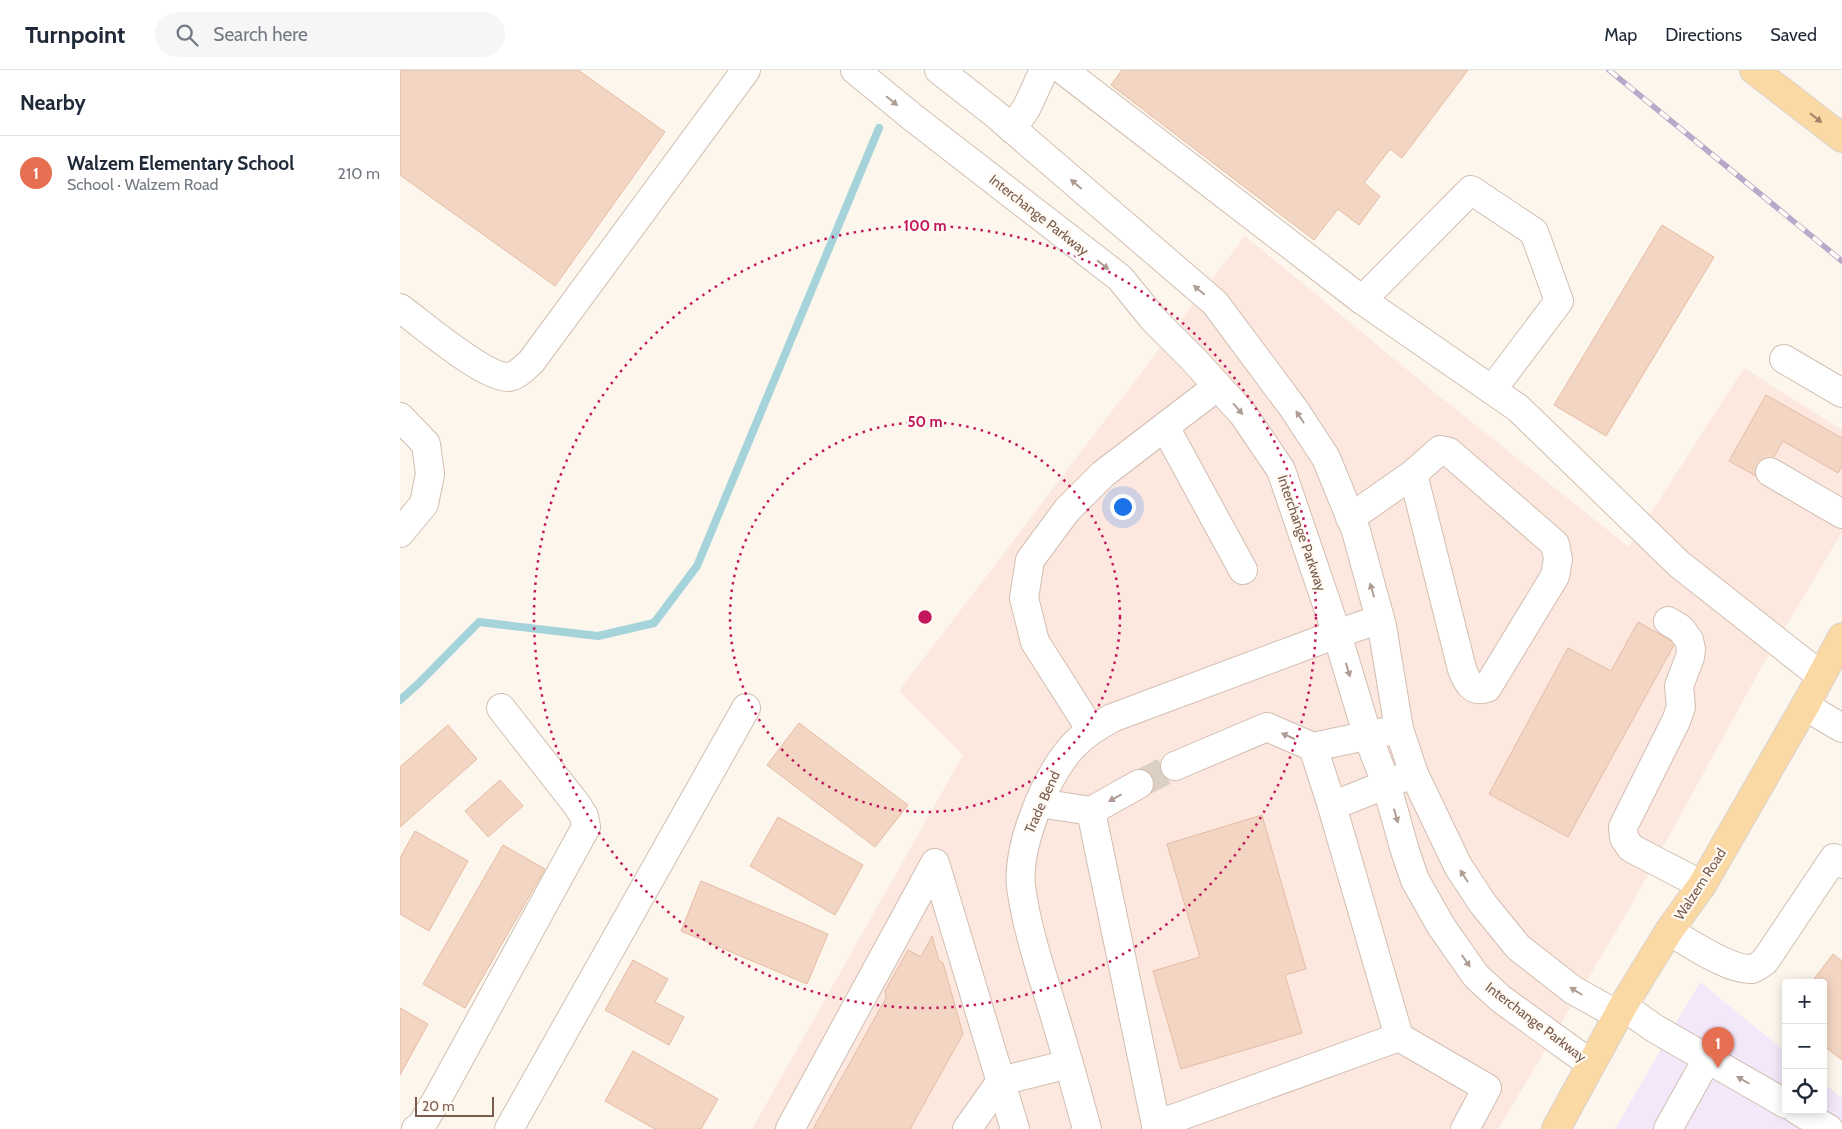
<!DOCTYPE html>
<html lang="en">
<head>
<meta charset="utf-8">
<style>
	body { margin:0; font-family:Cabin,sans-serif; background:#f6f6f7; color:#1f2937 }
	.controls { position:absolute; right:15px; bottom:15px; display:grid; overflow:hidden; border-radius:5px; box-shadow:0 2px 12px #0003 }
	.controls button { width:45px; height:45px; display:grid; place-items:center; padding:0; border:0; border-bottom:1px solid #e0e1e3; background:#fff; color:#1f2937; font:25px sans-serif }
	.scale { position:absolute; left:15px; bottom:12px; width:79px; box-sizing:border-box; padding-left:5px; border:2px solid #7a5c4d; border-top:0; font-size:14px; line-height:18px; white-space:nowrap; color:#7a5c4d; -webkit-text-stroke:4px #fffaf3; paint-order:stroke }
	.you { position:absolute; left:722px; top:436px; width:18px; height:18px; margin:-12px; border:4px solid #fff; border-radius:50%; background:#1a73e8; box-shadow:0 0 0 8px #1a73e833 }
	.badge { display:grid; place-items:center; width:32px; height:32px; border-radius:50%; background:#e76f51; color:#fff; font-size:16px; font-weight:700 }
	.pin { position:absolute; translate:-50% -41px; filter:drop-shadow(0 1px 2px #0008) }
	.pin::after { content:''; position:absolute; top:26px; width:18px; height:15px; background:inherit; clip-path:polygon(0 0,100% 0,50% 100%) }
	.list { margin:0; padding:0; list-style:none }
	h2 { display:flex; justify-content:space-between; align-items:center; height:65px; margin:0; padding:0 20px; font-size:21px }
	h2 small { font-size:16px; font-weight:400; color:#747a83 }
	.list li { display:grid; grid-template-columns:32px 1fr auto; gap:15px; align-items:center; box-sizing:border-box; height:75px; padding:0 20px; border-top:1px solid #e0e1e3 }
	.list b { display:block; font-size:19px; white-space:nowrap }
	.list p { margin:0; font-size:16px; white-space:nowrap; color:#747a83 }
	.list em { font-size:16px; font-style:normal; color:#747a83 }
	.icon { flex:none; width:28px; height:28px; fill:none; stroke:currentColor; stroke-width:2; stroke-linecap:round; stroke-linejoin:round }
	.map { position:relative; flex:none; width:1442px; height:1059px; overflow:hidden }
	header { display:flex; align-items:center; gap:30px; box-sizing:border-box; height:70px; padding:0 25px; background:#fff; border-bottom:1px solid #e0e1e3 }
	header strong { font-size:24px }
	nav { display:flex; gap:28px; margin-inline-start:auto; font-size:18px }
	.search { width:350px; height:45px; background:#f6f6f7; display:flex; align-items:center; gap:12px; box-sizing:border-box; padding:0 18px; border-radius:28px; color:#747a83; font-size:19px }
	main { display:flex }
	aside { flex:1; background:#fff }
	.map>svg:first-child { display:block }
	.commercial { fill:#fde8e0 }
	.education { fill:#f3e8fa }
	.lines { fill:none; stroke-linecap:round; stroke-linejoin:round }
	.stream { stroke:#a5d3da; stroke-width:8 }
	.building { fill:#f3d5c3; stroke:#e6bba3 }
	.minor-tunnel { stroke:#dcd0c4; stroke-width:28; stroke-dasharray:28 14; stroke-linecap:butt }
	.minor-casing { stroke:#d1beb0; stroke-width:30 }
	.major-casing { stroke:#dad1cd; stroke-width:30 }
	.minor { stroke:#fff; stroke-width:28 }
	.major { stroke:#fbd9a5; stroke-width:28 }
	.rail-casing { stroke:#b9a8c9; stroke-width:5.5 }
	.rail { stroke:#fffaf3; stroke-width:4; stroke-dasharray:11; stroke-linecap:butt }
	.oneway { fill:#af9d94 }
	.oneway2 { fill:#a18267 }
	.ring { fill:none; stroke:#c2185b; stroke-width:2.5; stroke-dasharray:2.5 5 }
	.labels { text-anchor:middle; stroke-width:4.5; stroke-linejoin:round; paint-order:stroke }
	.street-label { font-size:14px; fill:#7a5c4d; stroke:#fffaf3 }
	.centre { fill:#c2185b; stroke:#fffaf3; stroke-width:2.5 }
	.ring-label { font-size:15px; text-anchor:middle; font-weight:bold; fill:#c2185b; stroke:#fffaf3; stroke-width:4.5; stroke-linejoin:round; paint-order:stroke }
</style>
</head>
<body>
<header>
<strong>Turnpoint</strong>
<div class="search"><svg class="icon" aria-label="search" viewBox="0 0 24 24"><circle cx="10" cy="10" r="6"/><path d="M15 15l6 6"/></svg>Search here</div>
<nav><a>Map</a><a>Directions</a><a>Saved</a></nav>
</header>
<main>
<aside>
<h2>Nearby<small></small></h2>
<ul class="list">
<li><span class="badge">1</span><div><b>Walzem Elementary School</b><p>School · Walzem Road</p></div><em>210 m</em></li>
</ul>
</aside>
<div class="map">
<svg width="1442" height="1059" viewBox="0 0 1442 1059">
	<rect width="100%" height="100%" fill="#fdf6ec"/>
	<path class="commercial" d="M 845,166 L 1039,326 L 1229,477 L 1344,298 L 1442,360 L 1442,462 L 1360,600 L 1223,850 L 1098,1059 L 352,1059 L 563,685 L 499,621 Z"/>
	<path class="education" d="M 1300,912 L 1386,982 L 1386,1040 L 1423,1040 L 1423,1013 L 1442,1028 L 1442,1059 L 1215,1059 Z"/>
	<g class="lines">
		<path class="stream" d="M 0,630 L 19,613 L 79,552 L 198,566 L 254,553 L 297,496 L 479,58"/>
	</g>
	<g class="building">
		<path d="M 0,0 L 178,0 L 265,62 L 155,216 L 0,105 Z"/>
		<path d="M 722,0 L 1068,0 L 1002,88 L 990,79 L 964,113 L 980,126 L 959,155 L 938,139 L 914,170 L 711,15 Z"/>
		<path d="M 1262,155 L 1314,187 L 1206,366 L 1154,335 Z"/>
		<path d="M 1366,325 L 1442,368 L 1442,396 L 1438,403 L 1383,371 L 1361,409 L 1329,391 Z"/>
		<path d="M 1238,552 L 1275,573 L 1168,767 L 1089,724 L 1168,578 L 1211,601 Z"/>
		<path d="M 399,653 L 508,735 L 475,777 L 367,695 Z"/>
		<path d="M 48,655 L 77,689 L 0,757 L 0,697 Z"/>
		<path d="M 100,710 L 123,736 L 88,767 L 65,741 Z"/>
		<path d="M 862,745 L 906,899 L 885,905 L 902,963 L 781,999 L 753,901 L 800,887 L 767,774 Z"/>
		<path d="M 378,747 L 463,795 L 435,845 L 350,796 Z"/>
		<path d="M 15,761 L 68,791 L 29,861 L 0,844 L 0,788 Z"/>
		<path d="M 103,775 L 145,799 L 65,938 L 23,914 Z"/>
		<path d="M 301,811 L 428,864 L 407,914 L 281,861 Z"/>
		<path d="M 532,866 L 539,891 L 543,893 L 563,964 L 510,1059 L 413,1059 L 486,928 L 485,921 L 508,880 L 521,887 Z"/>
		<path d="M 1433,884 L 1442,891 L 1442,990 L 1423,975 L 1423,913 L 1411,913 Z"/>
		<path d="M 233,890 L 268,909 L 255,932 L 284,947 L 269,975 L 205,940 Z"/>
		<path d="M 0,938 L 28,954 L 0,1005 Z"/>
		<path d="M 233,981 L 318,1029 L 301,1059 L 255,1059 L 205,1031 Z"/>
	</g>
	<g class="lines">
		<path class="minor-tunnel" d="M 739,714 L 775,696"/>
		<defs>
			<g id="minor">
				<path d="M 455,0 L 511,46 L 720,208 L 754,250 L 795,291 L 843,344 L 881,400 L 937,564 L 968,667 L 986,713 L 1005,781 L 1015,810 L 1041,856 L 1076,906 L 1101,929 L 1191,994"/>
				<path d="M 539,0 L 594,43 L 815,233 L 894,339 L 926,388 L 956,461 L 982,556 L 999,659 L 1014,704 L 1058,796 L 1083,834 L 1118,877 L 1173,920 L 1218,945"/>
				<path d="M 663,0 L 962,230 L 1118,338 L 1279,494 L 1421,606"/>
				<path d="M 612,59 L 627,37 L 644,0"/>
				<path d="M 962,230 L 1071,120 L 1134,162 L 1159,231 L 1092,320"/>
				<path d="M 0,238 C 22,254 84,308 109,307 C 117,306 125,297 131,292 L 346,0"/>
				<path d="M 1384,289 L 1442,323"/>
				<path d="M 0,347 L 26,374 L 30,404 L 24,434 L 0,463"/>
				<path d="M 765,357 L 843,500"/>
				<path d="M 1370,402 L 1442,444"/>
				<path d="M 950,448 L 1013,404 L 1040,380 L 1049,382 L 1155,474 L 1158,489 L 1155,506 L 1087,618 C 1072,623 1067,612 1062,599 L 1013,404"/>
				<path d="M 1268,551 L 1281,559 L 1289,570 L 1291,579 L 1290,587 L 1279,616 L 1281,637 L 1276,651 L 1223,757 L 1224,768 L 1231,778 L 1302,815"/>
				<path d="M 1405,636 L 1442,658"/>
				<path d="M 691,660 L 635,572 L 624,528 L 630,490 L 667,440 L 703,404 L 818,316"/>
				<path d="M 913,677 L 932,736"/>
				<path d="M 775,696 L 867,657 L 913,677 L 985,662"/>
				<path d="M 1002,708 L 932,736 L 999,967 L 1087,1018 L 1065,1059"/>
				<path d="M 639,733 L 691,741 L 739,714"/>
				<path d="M 691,741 L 756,1055 L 758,1059"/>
				<path d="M 1269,861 C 1288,872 1330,901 1352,899 C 1356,898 1361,894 1365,891 L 1434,788 L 1442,794"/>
				<path d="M 1223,936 L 1254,958 L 1386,1034"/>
				<path d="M 1397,1040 L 1429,1059"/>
				<path d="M 756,1055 L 999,967"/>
				<path d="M 16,1059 L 21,1056 L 36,1031 L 186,757 L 184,746 L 177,735 L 101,638"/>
				<path d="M 109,1059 L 346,638"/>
				<path d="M 390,1059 L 535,793 L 615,1059"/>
				<path d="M 567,1059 L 601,1011 L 669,994"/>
				<path d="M 687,1059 C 675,1014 662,969 648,924 C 637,889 626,853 621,817 C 617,775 645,708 672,677 C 684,664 698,656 712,648 L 937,564 L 980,549"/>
				<path d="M 1268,1059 L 1307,989"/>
			</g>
			<g id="major">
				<path d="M 1354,0 L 1442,68"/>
				<path d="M 1156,1059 L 1223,936 L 1269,861 L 1302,815 L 1405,636 L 1442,567"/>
			</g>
		</defs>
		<use href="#minor" class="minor-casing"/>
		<use href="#major" class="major-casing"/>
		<use href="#minor" class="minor"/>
		<use href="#major" class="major"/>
		<defs>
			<path id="rail" d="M 1209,0 L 1442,191"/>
		</defs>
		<use href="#rail" class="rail-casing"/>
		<use href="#rail" class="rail"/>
	</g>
	<defs><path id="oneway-solid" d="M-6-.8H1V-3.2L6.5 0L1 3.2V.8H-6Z" transform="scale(1.25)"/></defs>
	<g class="oneway">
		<use href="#oneway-solid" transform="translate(492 31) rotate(39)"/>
		<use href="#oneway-solid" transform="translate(676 114) rotate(-139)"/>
		<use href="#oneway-solid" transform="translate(703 195) rotate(38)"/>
		<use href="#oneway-solid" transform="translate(799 220) rotate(-140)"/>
		<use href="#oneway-solid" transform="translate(838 339) rotate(49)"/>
		<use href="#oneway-solid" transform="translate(900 347) rotate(-123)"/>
		<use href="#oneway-solid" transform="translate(972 520) rotate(-106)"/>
		<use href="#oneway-solid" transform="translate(948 600) rotate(73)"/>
		<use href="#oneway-solid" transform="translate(888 666) rotate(-156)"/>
		<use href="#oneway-solid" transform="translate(715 728) rotate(151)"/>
		<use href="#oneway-solid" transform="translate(996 746) rotate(74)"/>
		<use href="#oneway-solid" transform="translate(1064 806) rotate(-123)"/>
		<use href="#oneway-solid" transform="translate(1066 891) rotate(55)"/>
		<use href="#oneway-solid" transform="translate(1176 921) rotate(-148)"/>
		<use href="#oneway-solid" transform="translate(1343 1010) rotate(-150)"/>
	</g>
	<use class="oneway2" href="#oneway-solid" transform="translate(1416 48) rotate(38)"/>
	<g class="ring">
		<circle cx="525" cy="547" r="195"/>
		<circle cx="525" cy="547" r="391"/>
	</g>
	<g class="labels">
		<g class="street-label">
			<text transform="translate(639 145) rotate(38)" y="5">Interchange Parkway</text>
			<text transform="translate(902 463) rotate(71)" y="5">Interchange Parkway</text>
			<text transform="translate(642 732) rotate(-66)" y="5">Trade Bend</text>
			<text transform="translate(1300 814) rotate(-57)" y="5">Walzem Road</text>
			<text transform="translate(1136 952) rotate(37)" y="5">Interchange Parkway</text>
		</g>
	</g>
	<circle cx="525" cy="547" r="8" class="centre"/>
	<g class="ring-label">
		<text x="525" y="161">100 m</text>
		<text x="525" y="357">50 m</text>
	</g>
</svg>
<div class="controls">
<button>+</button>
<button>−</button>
<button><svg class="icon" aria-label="locate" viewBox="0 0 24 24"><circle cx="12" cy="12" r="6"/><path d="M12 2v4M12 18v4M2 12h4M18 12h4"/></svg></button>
</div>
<div class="scale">20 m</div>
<div class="you"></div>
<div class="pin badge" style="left:1318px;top:998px">1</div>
</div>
</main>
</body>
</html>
